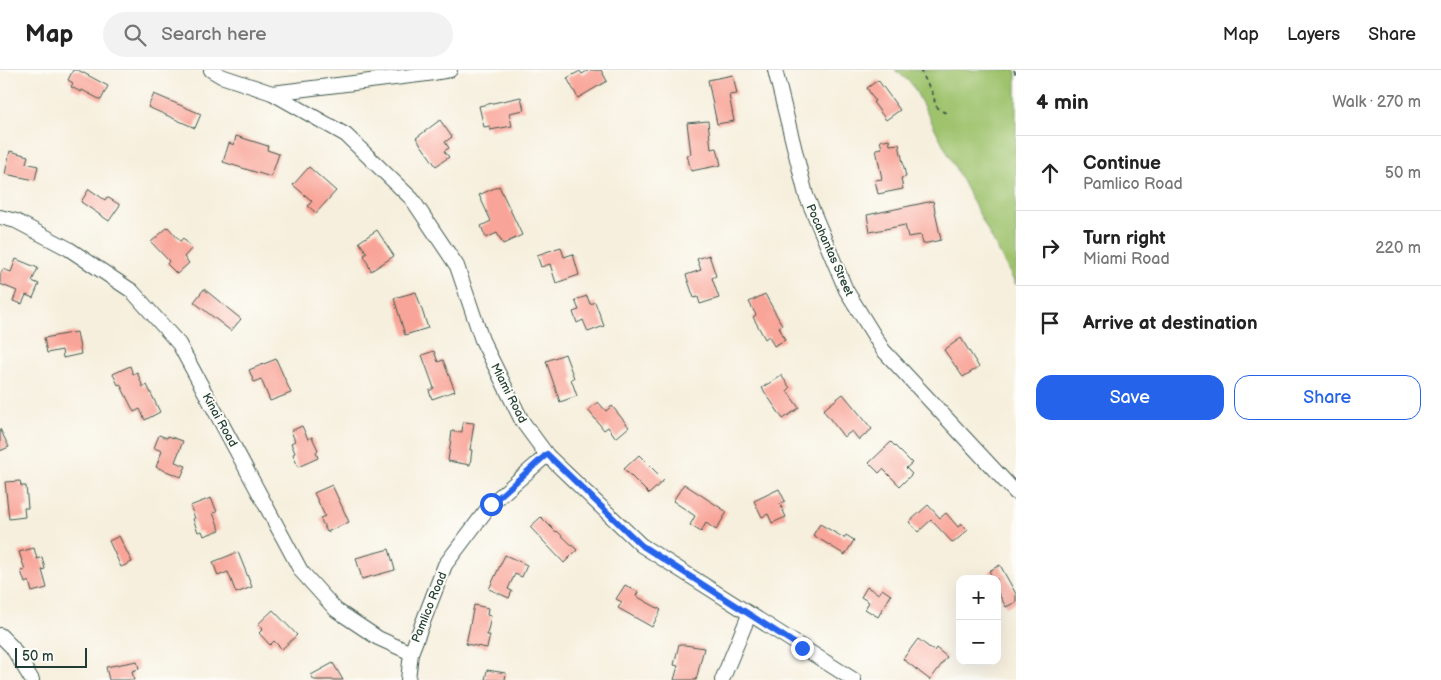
<!DOCTYPE html>
<html lang="en">
<head>
<meta charset="utf-8">
<style>
	body { margin:0; font-family:"Balsamiq Sans",sans-serif; background:#f2f2f2; color:#222 }
	.controls { position:absolute; right:15px; bottom:15px; display:grid; overflow:hidden; border-radius:10px; box-shadow:0 5px 20px #0002 }
	.controls button { width:45px; height:45px; display:grid; place-items:center; padding:0; border:0; border-bottom:1px solid #e0e0e0; background:#fff; color:#222; font:25px sans-serif }
	.scale { position:absolute; left:15px; bottom:12px; width:72px; box-sizing:border-box; padding-left:5px; border:2px solid #1f3d34; border-top:0; font-size:14px; line-height:18px; white-space:nowrap; color:#1f3d34; -webkit-text-stroke:4px #fdfcf7; paint-order:stroke }
	.stop { position:absolute; width:15px; height:15px; margin:-11px; border:4px solid #2563eb; border-radius:50%; background:#fff }
	.stop.end { background:#2563eb; border-color:#fff; box-shadow:0 1px 5px #0008 }
	.list { margin:0; padding:0; list-style:none }
	h2 { display:flex; justify-content:space-between; align-items:center; height:65px; margin:0; padding:0 20px; font-size:21px }
	h2 small { font-size:16px; font-weight:400; color:#767676 }
	.list li { display:grid; grid-template-columns:32px 1fr auto; gap:15px; align-items:center; box-sizing:border-box; height:75px; padding:0 20px; border-top:1px solid #e0e0e0 }
	.list b { display:block; font-size:19px; white-space:nowrap }
	.list p { margin:0; font-size:16px; white-space:nowrap; color:#767676 }
	.list em { font-size:16px; font-style:normal; color:#767676 }
	.actions { display:flex; gap:10px; padding:15px 20px }
	.actions a { flex:1; padding:11px 0; border:1px solid #2563eb; border-radius:15px; text-align:center; font-size:18px; color:#2563eb }
	.actions .main { background:#2563eb; color:#fff }
	.icon { flex:none; width:28px; height:28px; fill:none; stroke:currentColor; stroke-width:2; stroke-linecap:round; stroke-linejoin:round }
	.map { position:relative; flex:none; width:1016px; height:610px; overflow:hidden }
	header { display:flex; align-items:center; gap:30px; box-sizing:border-box; height:70px; padding:0 25px; background:#fff; border-bottom:1px solid #e0e0e0 }
	header strong { font-size:24px }
	nav { display:flex; gap:28px; margin-inline-start:auto; font-size:18px }
	.search { width:350px; height:45px; background:#f2f2f2; display:flex; align-items:center; gap:12px; box-sizing:border-box; padding:0 18px; border-radius:28px; color:#767676; font-size:19px }
	main { display:flex }
	aside { flex:1; background:#fff }
	.map>svg:first-child { display:block }
	.green { fill:#9fc36d; stroke:#5f8050 }
	.building { fill:#f9a498 }
	.lines { fill:none; stroke-linecap:round; stroke-linejoin:round }
	.minor-casing { stroke:#3f584d; stroke-width:16 }
	.path { stroke:#3f584d; stroke-width:2; stroke-dasharray:4 4; stroke-linecap:butt }
	.minor { stroke:#fff; stroke-width:14 }
	.route { stroke:#2563eb; stroke-width:6 }
	.labels { text-anchor:middle; stroke-width:4; stroke-linejoin:round; paint-order:stroke }
	.street-label { font-size:12px; fill:#1f3d34; stroke:#fdfcf7 }
</style>
</head>
<body>
<header>
<strong>Map</strong>
<div class="search"><svg class="icon" aria-label="search" viewBox="0 0 24 24"><circle cx="10" cy="10" r="6"/><path d="M15 15l6 6"/></svg>Search here</div>
<nav><a>Map</a><a>Layers</a><a>Share</a></nav>
</header>
<main>
<div class="map">
<svg width="1016" height="610" viewBox="0 0 1016 610">
	<rect width="100%" height="100%" fill="#fdfcf7"/>
	<filter id="ink" filterUnits="userSpaceOnUse"><feTurbulence type="fractalNoise" baseFrequency=".02" numOctaves="2"/><feDisplacementMap in="SourceGraphic" scale="10" xChannelSelector="R" yChannelSelector="G"/><feConvolveMatrix kernelMatrix="1 2 1 2 8 2 1 2 1" color-interpolation-filters="sRGB"/></filter>
	<filter id="wash" filterUnits="userSpaceOnUse"><feTurbulence type="fractalNoise" baseFrequency=".0096" numOctaves="4" result="noise"/><feDisplacementMap in="SourceGraphic" scale="20" xChannelSelector="R" yChannelSelector="G"/><feGaussianBlur stdDeviation="1.12" result="paint"/><feColorMatrix in="noise" values="0 0 0 0 0 0 0 0 0 0 0 0 0 0 0 0 0 1.4 0 .05"/><feComposite in="paint" operator="in"/></filter>
	<g filter="url(#wash)">
		<rect width="100%" height="100%" fill="#f6efdd"/>
		<path class="green" d="M 895,0 L 1016,0 L 1016,215 L 912,14 Z"/>
		<g id="blocks">
			<g class="building">
				<path d="M 73,0 L 78,0 L 108,16 L 101,30 L 82,20 L 81,22 L 71,17 L 73,13 L 68,10 Z"/>
				<path d="M 589,0 L 601,0 L 607,11 L 578,28 L 567,8 L 580,1 L 582,4 Z"/>
				<path d="M 733,5 L 737,24 L 729,25 L 734,51 L 717,54 L 708,10 Z"/>
				<path d="M 878,10 L 900,40 L 886,50 L 873,32 L 875,31 L 867,18 Z"/>
				<path d="M 154,24 L 201,44 L 195,58 L 148,37 Z"/>
				<path d="M 521,27 L 524,40 L 509,43 L 512,56 L 490,60 L 490,56 L 484,57 L 479,36 Z"/>
				<path d="M 440,50 L 452,67 L 445,72 L 449,78 L 444,81 L 449,87 L 436,96 L 416,68 Z"/>
				<path d="M 708,51 L 711,79 L 717,78 L 721,95 L 691,101 L 687,85 L 691,84 L 687,53 Z"/>
				<path d="M 236,66 L 268,76 L 267,80 L 279,84 L 271,107 L 223,92 L 229,73 L 234,75 Z"/>
				<path d="M 889,69 L 890,75 L 899,74 L 906,107 L 901,108 L 903,119 L 878,124 L 875,110 L 882,109 L 876,79 L 882,78 L 880,71 Z"/>
				<path d="M 10,81 L 28,86 L 26,93 L 38,96 L 35,110 L 5,104 Z"/>
				<path d="M 309,97 L 336,121 L 316,143 L 308,136 L 312,131 L 293,115 Z"/>
				<path d="M 499,116 L 522,165 L 503,174 L 497,163 L 486,168 L 481,156 L 491,151 L 479,125 Z"/>
				<path d="M 89,119 L 105,130 L 107,127 L 120,135 L 109,151 L 81,132 Z"/>
				<path d="M 933,131 L 941,170 L 923,174 L 921,165 L 908,167 L 905,155 L 870,162 L 867,145 Z"/>
				<path d="M 168,157 L 180,171 L 183,168 L 192,178 L 184,187 L 189,193 L 177,204 L 167,194 L 169,191 L 151,172 Z"/>
				<path d="M 377,160 L 394,186 L 371,201 L 364,185 L 367,183 L 359,172 Z"/>
				<path d="M 561,177 L 564,187 L 573,184 L 579,205 L 556,213 L 550,194 L 541,197 L 537,185 Z"/>
				<path d="M 709,185 L 716,206 L 712,208 L 719,228 L 700,234 L 698,227 L 694,228 L 686,205 L 701,200 L 697,189 Z"/>
				<path d="M 16,189 L 38,198 L 32,211 L 39,214 L 33,228 L 26,225 L 22,234 L 13,231 L 17,221 L 0,214 L 0,205 L 3,199 L 11,202 Z"/>
				<path d="M 204,219 L 241,249 L 231,261 L 194,232 Z"/>
				<path d="M 416,222 L 428,258 L 405,265 L 394,228 Z"/>
				<path d="M 765,224 L 782,255 L 779,257 L 785,270 L 774,276 L 769,266 L 765,269 L 753,247 L 756,245 L 749,232 Z"/>
				<path d="M 587,226 L 590,234 L 595,232 L 604,256 L 588,262 L 583,250 L 577,253 L 573,242 L 579,240 L 575,230 Z"/>
				<path d="M 77,262 L 81,284 L 63,288 L 62,280 L 47,283 L 44,268 Z"/>
				<path d="M 961,268 L 979,297 L 963,307 L 944,280 Z"/>
				<path d="M 434,281 L 438,292 L 443,290 L 455,321 L 432,329 L 429,321 L 434,318 L 422,285 Z"/>
				<path d="M 565,284 L 574,308 L 571,309 L 577,326 L 560,332 L 546,291 Z"/>
				<path d="M 276,289 L 291,323 L 270,331 L 261,309 L 254,312 L 249,300 Z"/>
				<path d="M 130,296 L 133,304 L 137,302 L 143,317 L 147,315 L 160,342 L 145,350 L 140,339 L 134,342 L 120,314 L 118,315 L 113,304 Z"/>
				<path d="M 781,305 L 790,318 L 787,321 L 799,338 L 783,349 L 762,318 Z"/>
				<path d="M 843,324 L 872,359 L 859,370 L 852,361 L 844,367 L 823,340 Z"/>
				<path d="M 598,332 L 606,341 L 612,336 L 629,357 L 616,368 L 608,357 L 604,360 L 588,340 Z"/>
				<path d="M 463,352 L 474,353 L 470,380 L 472,380 L 470,395 L 448,391 L 452,361 L 462,362 Z"/>
				<path d="M 302,356 L 308,369 L 312,367 L 318,380 L 316,382 L 318,388 L 298,397 L 293,384 L 295,383 L 291,373 L 295,371 L 291,361 Z"/>
				<path d="M 0,359 L 9,377 L 0,381 Z"/>
				<path d="M 159,365 L 167,368 L 168,366 L 183,371 L 175,392 L 186,396 L 181,407 L 156,397 L 162,381 L 154,378 Z"/>
				<path d="M 891,372 L 912,393 L 906,398 L 912,404 L 900,416 L 883,399 L 879,403 L 869,393 Z"/>
				<path d="M 639,385 L 664,410 L 649,424 L 624,399 Z"/>
				<path d="M 20,411 L 21,416 L 26,416 L 28,438 L 24,438 L 25,447 L 9,449 L 5,412 Z"/>
				<path d="M 684,414 L 727,442 L 716,460 L 706,453 L 701,462 L 690,455 L 695,446 L 673,431 Z"/>
				<path d="M 332,415 L 349,452 L 327,462 L 320,448 L 325,446 L 314,423 Z"/>
				<path d="M 779,419 L 785,431 L 780,434 L 786,447 L 772,453 L 768,444 L 762,447 L 754,431 Z"/>
				<path d="M 211,428 L 217,442 L 213,443 L 220,460 L 204,466 L 202,461 L 198,462 L 193,449 L 195,448 L 190,436 Z"/>
				<path d="M 928,435 L 940,448 L 946,443 L 958,457 L 962,454 L 968,460 L 953,473 L 931,450 L 918,462 L 909,452 Z"/>
				<path d="M 541,447 L 556,462 L 557,461 L 577,480 L 564,493 L 530,457 Z"/>
				<path d="M 820,454 L 844,468 L 846,465 L 854,470 L 845,485 L 813,465 Z"/>
				<path d="M 119,466 L 132,492 L 121,497 L 109,471 Z"/>
				<path d="M 34,478 L 37,489 L 42,487 L 45,499 L 42,500 L 47,518 L 32,522 L 29,511 L 25,513 L 21,501 L 25,500 L 19,482 Z"/>
				<path d="M 389,479 L 395,500 L 362,509 L 356,488 Z"/>
				<path d="M 238,482 L 252,517 L 236,523 L 228,502 L 218,506 L 213,492 Z"/>
				<path d="M 505,485 L 527,495 L 522,507 L 515,504 L 508,519 L 512,521 L 509,528 L 489,519 Z"/>
				<path d="M 1000,495 L 1016,524 L 1016,532 L 1006,537 L 997,521 L 997,509 L 994,509 L 989,501 Z"/>
				<path d="M 625,515 L 638,522 L 636,526 L 661,540 L 652,557 L 618,538 L 622,532 L 616,529 Z"/>
				<path d="M 867,517 L 879,524 L 882,519 L 891,525 L 878,547 L 865,539 L 869,532 L 861,527 Z"/>
				<path d="M 474,535 L 488,538 L 487,545 L 491,546 L 487,565 L 490,565 L 487,578 L 466,574 Z"/>
				<path d="M 273,540 L 297,565 L 282,579 L 274,571 L 270,575 L 259,563 L 263,559 L 258,554 Z"/>
				<path d="M 918,569 L 934,581 L 936,578 L 947,587 L 930,610 L 903,589 Z"/>
				<path d="M 679,574 L 704,578 L 696,610 L 674,610 L 678,596 L 674,595 Z"/>
				<path d="M 137,591 L 139,599 L 132,601 L 134,610 L 109,610 L 106,597 Z"/>
				<path d="M 333,593 L 343,610 L 314,610 L 311,605 Z"/>
				<path d="M 487,600 L 506,603 L 505,610 L 485,610 Z"/>
			</g>
		</g>
	</g>
	<g filter="url(#ink)">
		<use href="#blocks" fill-opacity="0" stroke="#3f584d" stroke-width="1"/>
		<g class="lines">
			<defs>
				<g id="minor">
					<path d="M 211,0 L 221,6 L 272,23 L 427,4 L 450,0"/>
					<path d="M 775,0 L 806,125 L 846,220 L 883,280 L 1016,423"/>
					<path d="M 272,23 L 346,65 L 412,129 L 457,196 L 482,270 L 522,351 L 547,385 L 641,475 L 854,610"/>
					<path d="M 0,147 L 16,151 L 69,179 L 132,221 L 179,274 L 301,501 L 336,540 L 378,568 L 411,583"/>
					<path d="M 0,565 L 12,577 L 32,610"/>
					<path d="M 408,610 L 411,583 L 445,495 L 491,434 L 547,385"/>
					<path d="M 722,610 L 749,545"/>
				</g>
			</defs>
			<use href="#minor" class="minor-casing"/>
			<g class="path">
				<path d="M 920,0 L 934,26 L 935,35 L 940,40 L 946,43"/>
				<path d="M 1014,0 L 1016,5"/>
			</g>
			<use href="#minor" class="minor"/>
		</g>
	</g>
	<g class="lines" filter="url(#ink)">
		<path class="route" d="M 491,434 L 547,384 L 641,475 L 802,578"/>
	</g>
	<g class="labels">
		<g class="street-label">
			<text transform="translate(830 180) rotate(66)" y="4">Pocahantas Street</text>
			<text transform="translate(509 323) rotate(63)" y="4">Miami Road</text>
			<text transform="translate(220 350) rotate(61)" y="4">Kinai Road</text>
			<text transform="translate(429 537) rotate(-68)" y="4">Pamlico Road</text>
		</g>
	</g>
</svg>
<div class="controls">
<button>+</button>
<button>−</button>
</div>
<div class="scale">50 m</div>
<div class="stop" style="left:491px;top:434px"></div>
<div class="stop end" style="left:802px;top:578px"></div>
</div>
<aside>
<h2>4 min<small>Walk · 270 m</small></h2>
<ul class="list">
<li><svg class="icon" aria-label="ahead" viewBox="0 0 24 24"><path d="M12 20V5M6 11l6-6 6 6"/></svg><div><b>Continue</b><p>Pamlico Road</p></div><em>50 m</em></li>
<li><svg class="icon" aria-label="right" viewBox="0 0 24 24"><path d="M7 20v-9h11M14 6l5 5-5 5"/></svg><div><b>Turn right</b><p>Miami Road</p></div><em>220 m</em></li>
<li><svg class="icon" aria-label="arrive" viewBox="0 0 24 24"><path d="M6 21V4h12l-3 4 3 4H6"/></svg><div><b>Arrive at destination</b></div></li>
</ul>
<div class="actions"><a class="main">Save</a><a>Share</a></div>
</aside>
</main>
</body>
</html>
